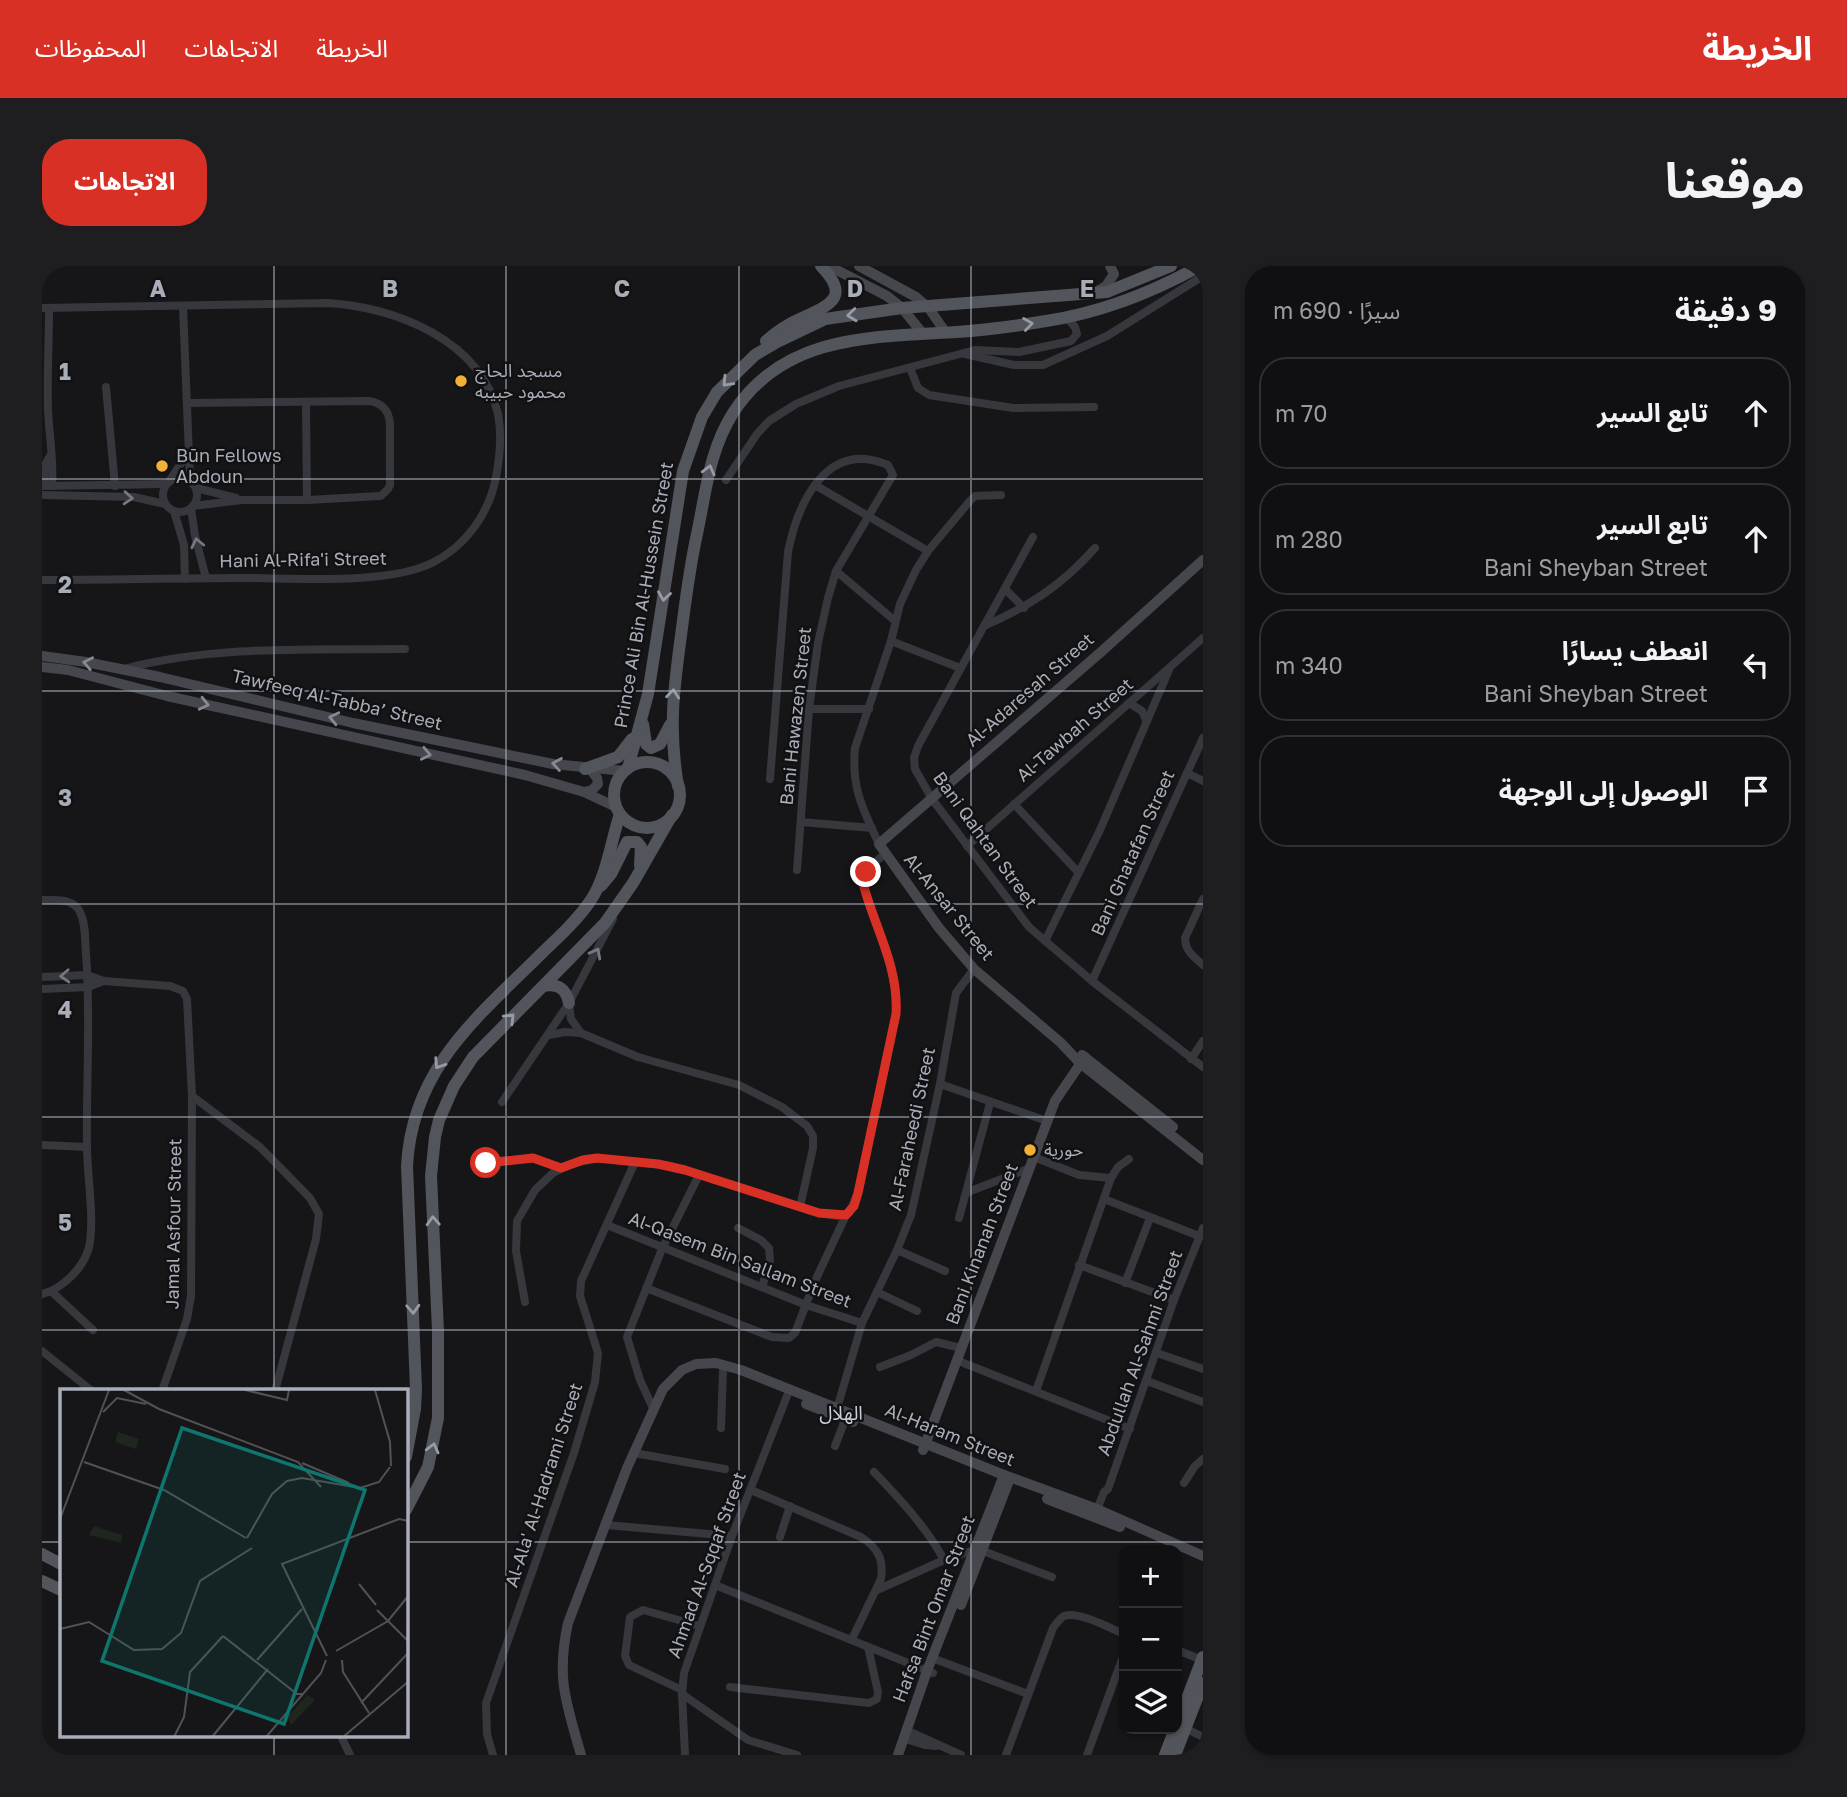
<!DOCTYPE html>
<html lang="ar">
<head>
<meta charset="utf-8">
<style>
	body { margin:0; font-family:"Golos Text","Noto Sans Arabic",sans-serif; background:#1e1e20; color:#f1f3f6; direction:rtl }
	.controls { position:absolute; right:21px; bottom:21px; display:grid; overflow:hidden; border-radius:14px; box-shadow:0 2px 5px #0004 }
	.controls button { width:63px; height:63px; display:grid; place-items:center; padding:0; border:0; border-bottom:2px solid #303032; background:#101012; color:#f1f3f6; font:35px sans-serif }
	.stop { position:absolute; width:21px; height:21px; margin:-16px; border:5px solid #d93025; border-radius:50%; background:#fff }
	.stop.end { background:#d93025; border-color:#fff; box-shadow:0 2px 7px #0008 }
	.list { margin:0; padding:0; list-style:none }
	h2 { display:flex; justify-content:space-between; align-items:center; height:91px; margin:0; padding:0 28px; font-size:30px }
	h2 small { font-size:23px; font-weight:400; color:#9c9d9f }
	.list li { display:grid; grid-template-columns:46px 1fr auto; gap:21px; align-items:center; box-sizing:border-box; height:112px; margin:0 14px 14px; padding:0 14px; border:2px solid #303032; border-radius:28px }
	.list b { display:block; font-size:26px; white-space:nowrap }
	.list p { margin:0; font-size:23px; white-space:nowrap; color:#9c9d9f }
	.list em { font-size:23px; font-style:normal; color:#9c9d9f }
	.icon { flex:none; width:38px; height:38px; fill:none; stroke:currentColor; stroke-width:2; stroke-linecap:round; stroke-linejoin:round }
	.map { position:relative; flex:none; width:1161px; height:1489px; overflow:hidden; direction:ltr; border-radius:28px }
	header { display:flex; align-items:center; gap:42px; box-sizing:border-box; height:98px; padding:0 35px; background:#d93025; color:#fff }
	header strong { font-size:33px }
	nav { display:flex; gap:38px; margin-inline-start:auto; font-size:24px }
	.intro { display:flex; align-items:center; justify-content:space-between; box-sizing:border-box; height:168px; padding:0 42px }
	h1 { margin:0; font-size:49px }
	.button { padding:18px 32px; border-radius:28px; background:#d93025; color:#fff; font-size:24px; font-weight:700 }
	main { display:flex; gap:42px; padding:0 42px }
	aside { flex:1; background:#101012; border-radius:28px; box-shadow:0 2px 5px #0004 }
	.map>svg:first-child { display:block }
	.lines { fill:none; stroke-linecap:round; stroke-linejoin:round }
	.street { stroke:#37383d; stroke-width:8 }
	.secondary { stroke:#45474d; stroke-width:10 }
	.primary { stroke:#53555c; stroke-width:12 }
	.oneway { stroke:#979ba6 }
	.oneway2 { stroke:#757881 }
	.oneway3 { stroke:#858993 }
	.route { stroke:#d93025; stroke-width:9 }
	.grid { fill:none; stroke:#a8adb8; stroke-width:2; stroke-opacity:0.55 }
	.poi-dot { fill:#f2b134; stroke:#111113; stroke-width:2.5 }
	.labels { text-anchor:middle; stroke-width:5; stroke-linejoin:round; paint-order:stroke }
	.poi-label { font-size:18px; fill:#a8adb8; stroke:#111113; text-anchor:start }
	.street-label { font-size:18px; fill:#a8adb8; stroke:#111113 }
	.neighbourhood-label { font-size:19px; fill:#c9ccd4; stroke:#111113 }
	.inset-road { fill:none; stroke:#505258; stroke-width:2 }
	.view { fill:#0f766e; fill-opacity:0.15; stroke:#0f766e; stroke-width:3.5 }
	.inset-edge { fill:none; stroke:#a8adb8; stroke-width:3.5 }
	.grid-label { font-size:23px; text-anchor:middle; font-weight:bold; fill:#a8adb8; stroke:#111113; stroke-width:5; stroke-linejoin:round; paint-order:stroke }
</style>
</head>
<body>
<header>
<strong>الخريطة</strong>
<nav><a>الخريطة</a><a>الاتجاهات</a><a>المحفوظات</a></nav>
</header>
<div class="intro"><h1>موقعنا</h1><a class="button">الاتجاهات</a></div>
<main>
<aside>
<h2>9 دقيقة<small>سيرًا · 690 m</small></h2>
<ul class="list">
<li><svg class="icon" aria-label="ahead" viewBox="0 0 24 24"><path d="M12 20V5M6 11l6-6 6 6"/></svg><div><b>تابع السير</b></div><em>70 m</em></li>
<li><svg class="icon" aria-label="ahead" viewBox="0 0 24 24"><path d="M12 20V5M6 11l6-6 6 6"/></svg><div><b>تابع السير</b><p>Bani Sheyban Street</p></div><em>280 m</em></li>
<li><svg class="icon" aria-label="left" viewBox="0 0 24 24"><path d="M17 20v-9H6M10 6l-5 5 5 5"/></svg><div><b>انعطف يسارًا</b><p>Bani Sheyban Street</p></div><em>340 m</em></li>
<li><svg class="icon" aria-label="arrive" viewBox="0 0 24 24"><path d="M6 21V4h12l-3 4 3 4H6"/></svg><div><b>الوصول إلى الوجهة</b></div></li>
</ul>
</aside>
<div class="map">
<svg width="1161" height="1489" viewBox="0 0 1161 1489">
	<rect width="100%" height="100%" fill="#161618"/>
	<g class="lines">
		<g class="street">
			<path d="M 141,41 L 148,214"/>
			<path d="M 0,42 L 286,37 C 353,41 439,74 456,148 C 460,169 458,190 454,211 C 447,248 424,280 390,297 C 345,319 253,312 201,312 C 134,312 67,314 0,314"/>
			<path d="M 7,43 C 7,76 5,110 6,143 C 7,169 12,195 10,220"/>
			<path d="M 923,88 L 972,99 L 1001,99 L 1065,70 L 1161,10"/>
			<path d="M 868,102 L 876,122 L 887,129 L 971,142 L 1052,141"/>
			<path d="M 64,121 L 73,220"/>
			<path d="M 146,137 L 327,135 C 340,137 347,144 348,158 L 348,219 L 346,223 L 339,230 L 265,234 L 200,234 L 151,240"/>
			<path d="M 264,137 L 265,234"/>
			<circle cx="138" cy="229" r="17"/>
			<path d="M 128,214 L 146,187"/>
			<path d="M 684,214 L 715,168 L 727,155 L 754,138 L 797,120 L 933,84 L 977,86 L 1029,75 L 1035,68 L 1033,61 L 1024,51"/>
			<path d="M 773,219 L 886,285"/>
			<path d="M 0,220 L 124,218"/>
			<path d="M 2,220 L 3,199 L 8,190"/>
			<path d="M 154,222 L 194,232"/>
			<path d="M 0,229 L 92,231 L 123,238"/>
			<path d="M 149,242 L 153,270 L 164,312"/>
			<path d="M 132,245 L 142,279 L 143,313"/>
			<path d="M 991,271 L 876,480 L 872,492 L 873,503 L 890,533 L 987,661 L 1050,715 L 1161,801"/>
			<path d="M 794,305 L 852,354"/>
			<path d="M 963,323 L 982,342"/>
			<path d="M 942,360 C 988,340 1020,319 1053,282"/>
			<path d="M 849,375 L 918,402"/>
			<path d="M 82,403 C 173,379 269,384 363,383"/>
			<path d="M 1087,437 L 1100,445 L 1104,454"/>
			<path d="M 767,443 L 827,443"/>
			<path d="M 1145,507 L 1161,515"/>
			<path d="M 728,513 L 746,286 C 756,236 785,173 846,199 L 851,209 L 794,305 L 786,332 L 776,377 L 767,443 L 755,604"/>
			<path d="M 972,538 L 1036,606"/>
			<path d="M 759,556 L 830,562"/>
			<path d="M 837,578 C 821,544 809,521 813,482 L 849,375 L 858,338 L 874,304 L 886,285 L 927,236 L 933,230 L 959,229"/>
			<path d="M 925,580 L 1161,372"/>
			<path d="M 1161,633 L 1143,672 C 1143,685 1152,691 1161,699"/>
			<path d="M 0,634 C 13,634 31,632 38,646 C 44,658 43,675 44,688 C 49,752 44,816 45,880 C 45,910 53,953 47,981 C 42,1002 20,1023 0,1028"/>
			<path d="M 1003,675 L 1058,564 L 1127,404"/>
			<path d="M 0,711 L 45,709 L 62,715 L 128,720 L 141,725 L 145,733 L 150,830 L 149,1030 L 145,1053 L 120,1125"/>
			<path d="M 1050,715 L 1161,472"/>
			<path d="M 0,723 L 46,721 L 62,715"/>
			<path d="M 527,738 L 529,753 L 539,767"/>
			<path d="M 507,769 L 523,766 L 539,767 L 596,791 L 697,819 L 740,841 L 765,860 L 771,870 L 771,882 L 758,941"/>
			<path d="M 1149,793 L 1161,775"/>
			<path d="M 898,818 L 1005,855"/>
			<path d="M 150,830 L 218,881 L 268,932 L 277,948 L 274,973 L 233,1125"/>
			<path d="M 460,836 L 527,737 L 571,653"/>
			<path d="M 0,879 L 45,881"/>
			<path d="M 992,891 L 1037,909 L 1069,912"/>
			<path d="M 444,897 L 491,892 L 519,902"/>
			<path d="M 926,926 L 988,902"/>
			<path d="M 1062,933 L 1157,970"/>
			<path d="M 917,952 L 948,837"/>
			<path d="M 565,959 L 764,1039 L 820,1057"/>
			<path d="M 696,962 L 719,974 L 727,982 L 728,995 L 720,1021"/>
			<path d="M 855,984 L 903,1005"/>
			<path d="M 1037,999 L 1132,1034"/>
			<path d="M 1083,1017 L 1108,952"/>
			<path d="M 604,1022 L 730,1071 L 747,1072 L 753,1067 L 773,1015 L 804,949"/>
			<path d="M 10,1026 L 51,1064"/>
			<path d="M 835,1026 L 875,1045"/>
			<path d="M 483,1036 L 474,985 L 475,955 L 493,924 L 511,907 L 529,898 L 555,892 L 629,900 L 777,947 L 796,950 L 807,947 L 816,927 L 854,748 C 856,702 834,664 822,621 C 822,604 830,598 843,588"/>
			<path d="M 0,1085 L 50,1125"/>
			<path d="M 1115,1087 L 1161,1103"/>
			<path d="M 914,1094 L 1088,1163"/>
			<path d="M 838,1101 L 869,1089 L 894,1076 L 919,1082"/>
			<path d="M 1105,1115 L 1161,1136"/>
			<path d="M 994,1125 L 1069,912 L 1076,901 L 1087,893"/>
			<path d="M 611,1142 L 598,1114 L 585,1071 L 620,983 L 657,909"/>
			<path d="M 794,1146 L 820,1057 L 855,984 L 869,949 L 898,818 L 914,727 L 932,703"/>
			<path d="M 679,1162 L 681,1105"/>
			<path d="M 793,1180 L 805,1149"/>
			<path d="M 592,1187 L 683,1203"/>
			<path d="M 832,1206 C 857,1232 885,1262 902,1294 L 835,1324"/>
			<path d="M 1142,1217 L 1153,1200 L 1161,1193"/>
			<path d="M 709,1224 L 819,1271 C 836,1282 842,1293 839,1313 L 810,1373"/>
			<path d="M 1054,1246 L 1062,1226 L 1066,1223 L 1132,1034 L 1161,962"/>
			<path d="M 564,1259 L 690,1270"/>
			<path d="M 738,1271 L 748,1240"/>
			<path d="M 902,1294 L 932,1284 L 941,1285 L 1010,1311"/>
			<path d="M 673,1319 L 891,1407"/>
			<path d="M 1135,1384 L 1160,1394"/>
			<path d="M 890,1392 L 986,1428"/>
			<path d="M 688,1421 L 827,1437 L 835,1433 L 836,1426 L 826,1381"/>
			<path d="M 640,1424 L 587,1399 L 583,1390 L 588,1351 L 601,1344 L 658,1360"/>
			<path d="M 640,1428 L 706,1474 L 755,1489"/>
			<path d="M 1143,1462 L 1161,1471"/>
			<path d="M 866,1465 L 919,1489"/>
			<path d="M 299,1470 L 308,1489"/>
			<path d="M 863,1473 L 883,1479 L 894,1480"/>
			<path d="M 451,1489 L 445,1468 L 444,1437 L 532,1187 L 553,1116 L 556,1087 L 538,1030 L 539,1015 L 593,896"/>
			<path d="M 643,1489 L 640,1428 L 642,1407 L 690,1270 L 747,1125"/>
			<path d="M 964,1489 L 1011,1362 C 1014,1358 1017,1353 1022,1350 C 1037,1345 1068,1362 1082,1368"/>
			<path d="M 1045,1489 L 1082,1388"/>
			<path d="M 1150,1489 L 1161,1486"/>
		</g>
		<g class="secondary">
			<path d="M 787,0 L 845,30 L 860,42 L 881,68"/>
			<path d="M 817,0 L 874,31 L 886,41 L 904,67"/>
			<path d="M 1054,26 L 1064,20 L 1072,8 L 1068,0"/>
			<path d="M 1161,294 L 1059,386 L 837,578 L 897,662 L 932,703 L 1018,776 L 1038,797 L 1161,894"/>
			<path d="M 0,390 L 44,396 L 118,411 L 311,457 L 511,498 L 583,505"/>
			<path d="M 0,401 L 26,404 L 125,430 L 483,509 L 542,526 L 574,541"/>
			<path d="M 542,526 L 550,524 L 556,518 L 555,512 L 548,503"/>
			<path d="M 1040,789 L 1131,861"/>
			<path d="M 764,1138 L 811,1156"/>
			<path d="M 881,1184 L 1013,835 L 1043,791"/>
			<path d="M 1005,1233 L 1078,1261"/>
			<path d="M 919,1339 L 968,1212"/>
			<path d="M 539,1489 C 524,1436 514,1412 526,1357 L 585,1202 L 621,1123 L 640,1104 L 654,1098 L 674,1097 L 699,1104 L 962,1209 L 1055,1243 L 1161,1290"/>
			<path d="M 856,1489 L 885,1405 L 962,1209"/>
		</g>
		<g class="primary">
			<path d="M 724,75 C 735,65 748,57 762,51 C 790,38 808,30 779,0"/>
			<path d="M 601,458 L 604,478 L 609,482 L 618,478 L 628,459"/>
			<circle cx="605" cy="529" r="33"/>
			<path d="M 586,502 L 606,428 L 641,205 L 660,151 L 675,126 L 713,89 L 735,76 L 783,53 L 860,42 L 1065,26 L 1129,0"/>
			<path d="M 543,503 L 576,491 L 590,473"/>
			<path d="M 636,520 C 626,460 632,421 640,362 C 644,331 648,299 655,268 C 664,226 667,185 691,147 C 742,68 831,71 915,66 C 944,64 974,60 1004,55 C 1057,47 1111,26 1158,0"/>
			<path d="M 559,620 L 569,608 L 585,576 L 595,576 L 599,581 L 598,599"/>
			<path d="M 501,720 C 515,717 524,722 527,737"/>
			<path d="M 364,1191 L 373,1143 L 374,1123 L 365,900 C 370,801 437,750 502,685 C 519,669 536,653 549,634 C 565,609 569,575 578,548"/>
			<path d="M 364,1244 L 386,1201 L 396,1152 L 396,1065 L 389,910 L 393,871 L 397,854 L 412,820 L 431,791 L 563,657 L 591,617 L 630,549"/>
			<path d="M 0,1288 L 19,1298"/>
			<path d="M 0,1315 L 19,1324"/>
			<path d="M 1135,1459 L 1161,1391"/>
			<path d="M 1123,1489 L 1133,1463"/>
			<path d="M 1133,1489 L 1161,1417"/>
		</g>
	</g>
	<defs><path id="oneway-chevron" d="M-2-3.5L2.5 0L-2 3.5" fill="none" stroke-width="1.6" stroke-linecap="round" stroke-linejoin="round" transform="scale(1.75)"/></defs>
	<g class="oneway">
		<use href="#oneway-chevron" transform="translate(810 49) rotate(174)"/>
		<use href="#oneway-chevron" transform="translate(986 58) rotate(-8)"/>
		<use href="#oneway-chevron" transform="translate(685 116) rotate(134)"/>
		<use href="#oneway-chevron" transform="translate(667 204) rotate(-76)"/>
		<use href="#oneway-chevron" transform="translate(622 330) rotate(98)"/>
		<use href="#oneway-chevron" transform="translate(631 428) rotate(-84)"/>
		<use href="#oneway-chevron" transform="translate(468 752) rotate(-45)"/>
		<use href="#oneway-chevron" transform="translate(397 798) rotate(123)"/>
		<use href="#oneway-chevron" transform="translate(391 955) rotate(-93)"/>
		<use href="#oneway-chevron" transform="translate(371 1043) rotate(87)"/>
		<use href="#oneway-chevron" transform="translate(391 1182) rotate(-76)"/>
	</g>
	<g class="oneway2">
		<use href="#oneway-chevron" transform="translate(86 232) rotate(4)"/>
		<use href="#oneway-chevron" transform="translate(155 277) rotate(-103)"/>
		<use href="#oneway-chevron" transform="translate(554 687) rotate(-62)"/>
		<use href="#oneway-chevron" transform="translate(23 710) rotate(177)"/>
	</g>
	<g class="oneway3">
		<use href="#oneway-chevron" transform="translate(46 397) rotate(-169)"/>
		<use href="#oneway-chevron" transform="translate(162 438) rotate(13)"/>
		<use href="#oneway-chevron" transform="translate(292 452) rotate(-167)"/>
		<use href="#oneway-chevron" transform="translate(384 488) rotate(12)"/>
		<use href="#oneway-chevron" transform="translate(515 498) rotate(-171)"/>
	</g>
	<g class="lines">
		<path class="route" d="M 444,897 L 491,892 L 519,902 L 541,894 L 555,892 L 616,898 L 643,904 L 777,947 L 804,949 L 812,940 L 816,927 L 854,748 C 857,702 834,664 822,621 L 824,606"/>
	</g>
	<path class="grid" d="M 232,0 L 232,1125M 464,0 L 464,1489M 697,0 L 697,1489M 929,0 L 929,1489M 0,213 L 1161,213M 0,425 L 1161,425M 0,638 L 1161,638M 0,851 L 1161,851M 0,1064 L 1161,1064M 0,1276 L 19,1276M 364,1276 L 1161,1276M 232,1470 L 232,1489"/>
	<g class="poi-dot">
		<circle cx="419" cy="115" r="7"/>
		<circle cx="120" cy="200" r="7"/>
		<circle cx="988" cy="884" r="7"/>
	</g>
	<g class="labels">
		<g class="poi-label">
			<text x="433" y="111">مسجد الحاج<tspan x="433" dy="21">محمود حبيبه</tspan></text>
			<text x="134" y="196">Būn Fellows<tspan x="134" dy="21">Abdoun</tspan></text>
			<text x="1002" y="890">حورية</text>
		</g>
		<g class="street-label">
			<text transform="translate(261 294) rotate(-1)" y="6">Hani Al-Rifa'i Street</text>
			<text transform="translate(602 329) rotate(-80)" y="6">Prince Ali Bin Al-Hussein Street</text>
			<text transform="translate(988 424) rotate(-41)" y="6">Al-Adaresah Street</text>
			<text transform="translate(295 434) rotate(13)" y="6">Tawfeeq Al-Tabba’ Street</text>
			<text transform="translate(754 450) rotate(-84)" y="6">Bani Hawazen Street</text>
			<text transform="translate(1033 464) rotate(-41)" y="6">Al-Tawbah Street</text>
			<text transform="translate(943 574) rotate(54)" y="6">Bani Qahtan Street</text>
			<text transform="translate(1091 587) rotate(-66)" y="6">Bani Ghatafan Street</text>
			<text transform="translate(907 641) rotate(51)" y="6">Al-Ansar Street</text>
			<text transform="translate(870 863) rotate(-78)" y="6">Al-Faraheedi Street</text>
			<text transform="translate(132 958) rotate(-89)" y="6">Jamal Asfour Street</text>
			<text transform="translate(940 978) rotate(-69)" y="6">Bani Kinanah Street</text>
			<text transform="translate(698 994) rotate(21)" y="6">Al-Qasem Bin Sallam Street</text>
			<text transform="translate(1098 1087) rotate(-70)" y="6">Abdullah Al-Sahmi Street</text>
			<text transform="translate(908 1169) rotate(22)" y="6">Al-Haram Street</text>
			<text transform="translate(502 1219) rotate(-72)" y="6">Al-Ala' Al-Hadrami Street</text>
			<text transform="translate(665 1299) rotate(-70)" y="6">Ahmad Al-Sqqaf Street</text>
			<text transform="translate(892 1343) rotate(-69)" y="6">Hafsa Bint Omar Street</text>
		</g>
		<g class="neighbourhood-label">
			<text x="799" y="1154">الهلال</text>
		</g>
	</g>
	<g transform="translate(18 1123)">
		<rect width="348" height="348" fill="#161618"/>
		<path d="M 58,43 L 79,50 L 76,60 L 55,53 ZM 34,137 L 62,146 L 61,154 L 29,146 ZM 247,306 L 255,311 L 231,336 L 227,328 Z" fill="#1e261f"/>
		<path class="inset-road" d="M 64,1 L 99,20 L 238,73 L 261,98M 185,1 L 227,11 L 229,1M 315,1 L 330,53 L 331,77M 43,23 L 57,9 L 86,15M 24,73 L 104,101 L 186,149M 242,74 L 289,94M 0,130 L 49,1M 187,149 L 212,105 L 227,92 L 242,89 L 300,99 L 319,93 L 330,78M 299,195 L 316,216M 317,221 L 349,253M 0,240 L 29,233 L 74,261 L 102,260 L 121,244 L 140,192 L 192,159M 163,247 L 237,305 L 242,305M 276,262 L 328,232 L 349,206M 267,267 L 222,175 L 339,130 L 349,132M 197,271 L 242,220M 282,271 L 283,283 L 309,324M 301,314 L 349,263M 114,348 L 124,328 L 130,283 L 163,247M 152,348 L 208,280M 206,348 L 261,284 L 266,271M 283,348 L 349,292"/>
		<path class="view" d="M 122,39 L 305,101 L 224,335 L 42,272 Z"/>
		<rect width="348" height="348" class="inset-edge"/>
	</g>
	<g class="grid-label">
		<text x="116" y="31">A</text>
		<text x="348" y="31">B</text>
		<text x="580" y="31">C</text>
		<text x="813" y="31">D</text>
		<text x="1045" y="31">E</text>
		<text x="23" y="114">1</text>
		<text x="23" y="327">2</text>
		<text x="23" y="540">3</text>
		<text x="23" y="752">4</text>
		<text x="23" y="965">5</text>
	</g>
</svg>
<div class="controls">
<button>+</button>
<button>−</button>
<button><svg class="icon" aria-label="layers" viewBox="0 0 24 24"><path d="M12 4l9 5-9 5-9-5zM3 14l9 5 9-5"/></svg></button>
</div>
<div class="stop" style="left:444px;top:897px"></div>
<div class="stop end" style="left:824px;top:606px"></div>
</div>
</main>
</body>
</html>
